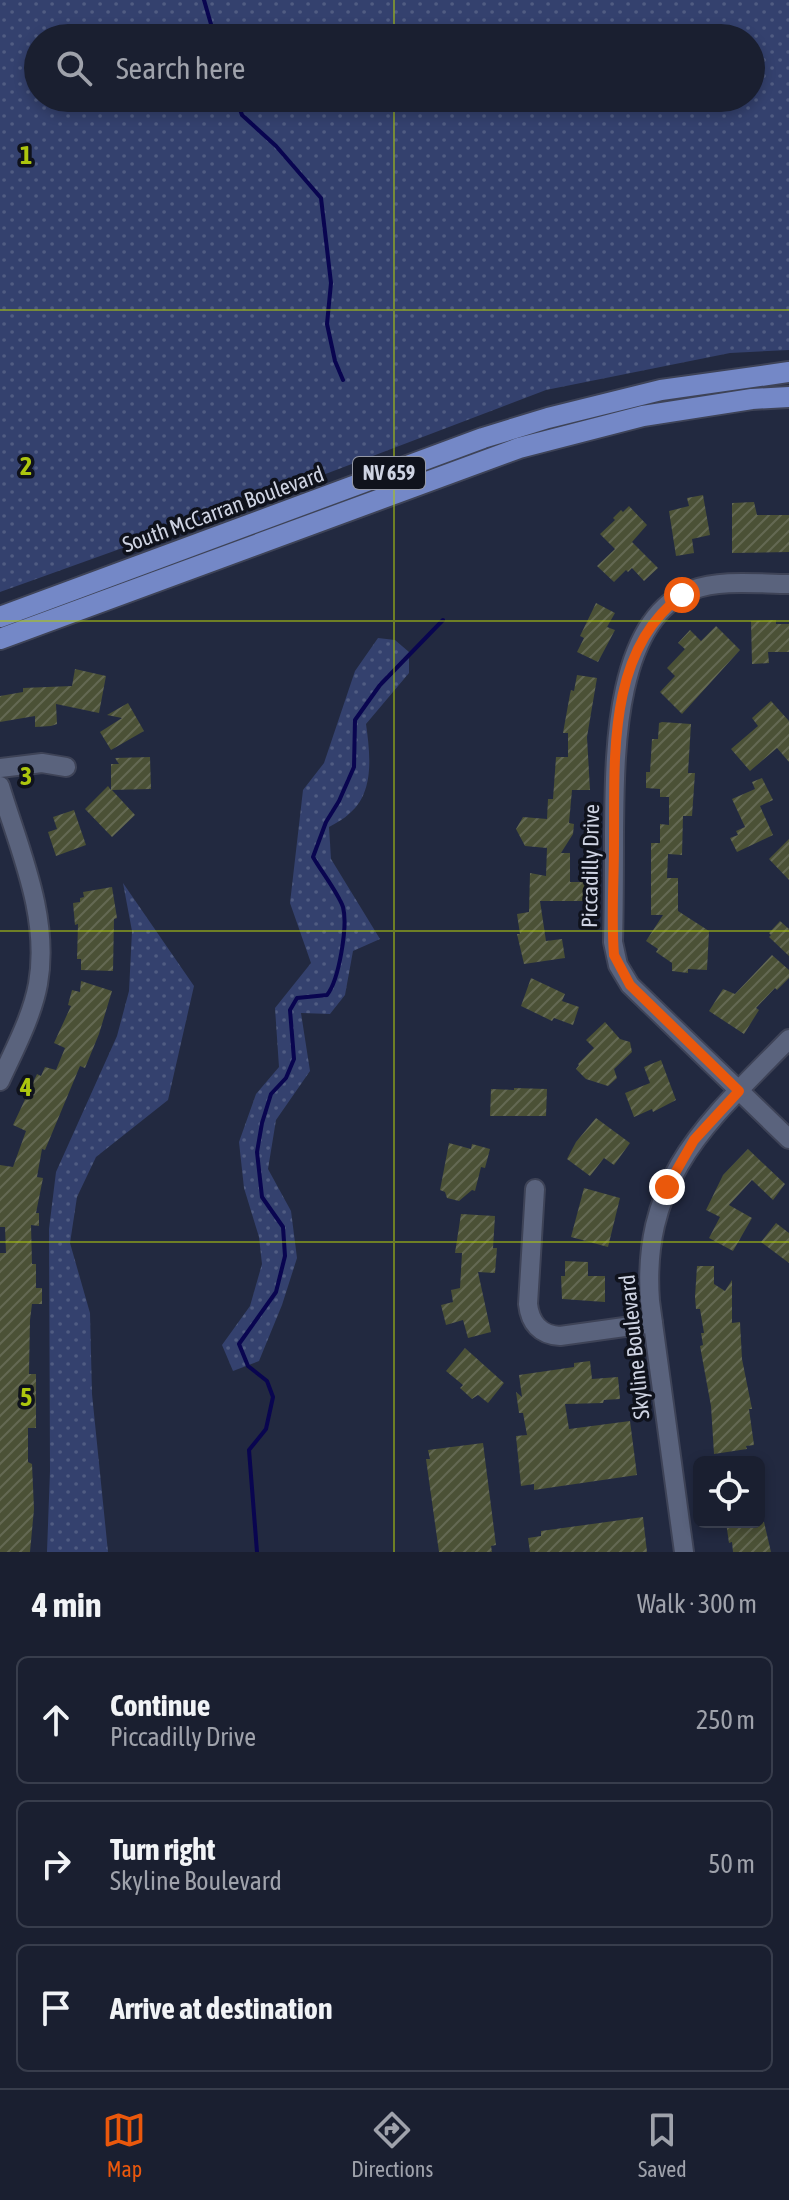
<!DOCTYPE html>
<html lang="en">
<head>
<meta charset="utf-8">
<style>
	body { margin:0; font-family:"Asap Condensed",sans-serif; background:#272c3c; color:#f1f3f6 }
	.controls { position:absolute; right:24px; bottom:24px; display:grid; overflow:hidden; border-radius:12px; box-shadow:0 4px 12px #0003 }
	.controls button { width:72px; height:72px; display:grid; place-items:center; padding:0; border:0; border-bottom:2px solid #383d4c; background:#1a1f30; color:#f1f3f6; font:40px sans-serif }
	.stop { position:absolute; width:24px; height:24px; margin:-18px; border:6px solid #ea580c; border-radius:50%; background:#fff }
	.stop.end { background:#ea580c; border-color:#fff; box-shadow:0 2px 8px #0008 }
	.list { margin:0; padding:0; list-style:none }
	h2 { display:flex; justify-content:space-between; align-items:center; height:104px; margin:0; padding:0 32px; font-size:34px }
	h2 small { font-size:26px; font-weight:400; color:#9fa2ab }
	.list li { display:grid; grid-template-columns:52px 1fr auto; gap:24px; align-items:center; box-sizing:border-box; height:128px; margin:0 16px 16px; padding:0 16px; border:2px solid #383d4c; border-radius:12px }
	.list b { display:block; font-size:30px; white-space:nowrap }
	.list p { margin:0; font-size:26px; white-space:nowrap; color:#9fa2ab }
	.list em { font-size:26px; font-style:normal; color:#9fa2ab }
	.icon { flex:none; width:44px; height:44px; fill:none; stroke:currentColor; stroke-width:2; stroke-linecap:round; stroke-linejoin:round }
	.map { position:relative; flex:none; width:789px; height:1552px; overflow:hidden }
	.search { position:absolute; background:#1a1f30; box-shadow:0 4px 12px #0003; left:24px; right:24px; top:24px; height:88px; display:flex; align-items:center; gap:20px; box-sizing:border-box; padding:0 28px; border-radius:44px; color:#9fa2ab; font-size:30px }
	.sheet { height:536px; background:#1a1f30 }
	nav { display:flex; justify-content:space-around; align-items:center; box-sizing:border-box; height:112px; border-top:2px solid #383d4c; background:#1a1f30; font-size:22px; color:#9fa2ab }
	nav a { display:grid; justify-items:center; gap:4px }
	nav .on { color:#ea580c }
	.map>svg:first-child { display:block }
	.grass { fill:url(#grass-dots); fill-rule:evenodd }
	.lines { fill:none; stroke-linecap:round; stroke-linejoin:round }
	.stream { stroke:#090550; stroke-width:4 }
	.building { fill:url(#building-hatch) }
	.minor-casing { stroke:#3e4357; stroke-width:22 }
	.major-casing { stroke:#3e4357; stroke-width:24 }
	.minor { stroke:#5a637d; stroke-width:18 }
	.major { stroke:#7488c7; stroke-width:20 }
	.route { stroke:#ea580c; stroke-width:10 }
	.grid { fill:none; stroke:#adc60e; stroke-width:2; stroke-opacity:0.55 }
	.labels { text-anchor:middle; stroke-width:7; stroke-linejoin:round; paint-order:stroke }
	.shield { fill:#0f121c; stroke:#9599a7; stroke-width:2 }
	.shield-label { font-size:20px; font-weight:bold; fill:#ced3e2 }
	.street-label { font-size:22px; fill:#ced3e2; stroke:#0f121c }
	.grid-label { font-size:26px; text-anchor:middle; font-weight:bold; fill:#adc60e; stroke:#0f121c; stroke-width:7; stroke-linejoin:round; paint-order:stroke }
</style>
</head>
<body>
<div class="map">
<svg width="789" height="1552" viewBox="0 0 789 1552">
	<defs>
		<pattern id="grass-dots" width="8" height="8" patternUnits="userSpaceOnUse" patternTransform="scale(2)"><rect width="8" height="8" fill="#34416e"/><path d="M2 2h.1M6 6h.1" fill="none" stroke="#505c82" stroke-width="1.8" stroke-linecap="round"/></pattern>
		<pattern id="building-hatch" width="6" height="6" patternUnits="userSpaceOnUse" patternTransform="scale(2)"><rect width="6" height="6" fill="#4b5136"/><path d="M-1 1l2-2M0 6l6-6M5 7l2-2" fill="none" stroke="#646953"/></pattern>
	</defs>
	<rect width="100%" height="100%" fill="#222940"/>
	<g class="grass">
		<path d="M 0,0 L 789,0 L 789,350 L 730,353 L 546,390 L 273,494 L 0,592 ZM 38,38 L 751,38 L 751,98 L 38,98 Z"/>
		<path d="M 378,638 L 395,640 L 409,652 L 409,673 L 366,724 C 370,753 375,792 350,813 C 344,819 336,823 329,827 L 331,859 L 380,939 L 353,951 L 345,995 L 330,1014 L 301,1013 L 310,1071 L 276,1120 L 268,1169 L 291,1211 L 297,1258 L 282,1305 L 259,1361 L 233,1371 L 222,1345 L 250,1306 L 262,1264 L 259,1237 L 244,1188 L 239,1142 L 256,1094 L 279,1067 L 275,1008 L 311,963 L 290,903 L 303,790 L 324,763 L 355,671 Z"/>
		<path d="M 123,883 L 194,986 L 168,1100 L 96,1157 L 77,1197 L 70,1243 L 90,1313 L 92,1394 L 108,1552 L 47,1552 L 50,1471 L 49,1229 L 56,1172 L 117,1036 L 129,991 L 132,931 Z"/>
	</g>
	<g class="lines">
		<g class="stream">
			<path d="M 204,0 L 215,38"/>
			<path d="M 236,98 L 242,115 L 276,146 L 321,198 L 331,283 L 327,324 L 335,361 L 343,380"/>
			<path d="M 257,1552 L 249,1450 L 266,1429 L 273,1397 L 267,1381 L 248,1366 L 239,1344 L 276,1292 L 285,1256 L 283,1227 L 262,1197 L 257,1152 L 262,1123 L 271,1094 L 286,1078 L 294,1059 L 290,1010 L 297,998 L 327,995 C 339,980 348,926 343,907 C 338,893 321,871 313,857 L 326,822 L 339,801 L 354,767 L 355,720 L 380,685 L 443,620"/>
		</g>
	</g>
	<g class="building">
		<path d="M 703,495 L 710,535 L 692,539 L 694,553 L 676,556 L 669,511 L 689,506 L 687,498 Z"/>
		<path d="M 754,502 L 757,515 L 789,515 L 789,552 L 732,553 L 732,503 Z"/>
		<path d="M 629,506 L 647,525 L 632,542 L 658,568 L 644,581 L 632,568 L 628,572 L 626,570 L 614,582 L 597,566 L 615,549 L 600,534 L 615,520 L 613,518 L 621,510 L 623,512 Z"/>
		<path d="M 596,603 L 615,613 L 607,627 L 615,630 L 598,662 L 577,652 L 584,638 L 580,636 Z"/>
		<path d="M 776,620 L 776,624 L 789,624 L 789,652 L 768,652 L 769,663 L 752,664 L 751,621 Z"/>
		<path d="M 716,626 L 740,650 L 682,714 L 660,692 L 675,676 L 667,668 L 685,649 L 678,643 L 690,630 L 701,641 Z"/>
		<path d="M 75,669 L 106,676 L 99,713 L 56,704 L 57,724 L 51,726 L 35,727 L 35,716 L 0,722 L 0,696 L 23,692 L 23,688 L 72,686 Z"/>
		<path d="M 577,675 L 597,678 L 587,737 L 590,790 L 572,790 L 569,823 L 574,824 L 573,834 L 561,853 L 570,853 L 570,882 L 586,882 L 586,901 L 540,901 L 546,941 L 562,939 L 565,958 L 524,964 L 517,934 L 520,934 L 517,914 L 529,912 L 530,873 L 546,876 L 547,848 L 525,846 L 516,829 L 523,817 L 547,819 L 548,799 L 553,799 L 556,757 L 568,757 L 568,733 L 563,733 L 570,694 L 571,690 L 574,691 Z"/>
		<path d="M 771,701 L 789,721 L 789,762 L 777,748 L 750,771 L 731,749 L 758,726 L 752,718 Z"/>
		<path d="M 128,703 L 144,731 L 111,750 L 100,732 L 122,718 L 107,715 Z"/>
		<path d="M 662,722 L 691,724 L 688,773 L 695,773 L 692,816 L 683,816 L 682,855 L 668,854 L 667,878 L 678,878 L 678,911 L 709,931 L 707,970 L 688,969 L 688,973 L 672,971 L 672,963 L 656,952 L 658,949 L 646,941 L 663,915 L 651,915 L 651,843 L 660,843 L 660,824 L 669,825 L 669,797 L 660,797 L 660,789 L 646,788 L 646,772 L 650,772 L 652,739 L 658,739 L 659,723 Z"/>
		<path d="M 150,757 L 151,789 L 112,790 L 135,815 L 112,837 L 85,809 L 108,786 L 111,790 L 111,764 L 119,764 L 115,758 Z"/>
		<path d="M 762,778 L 773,800 L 760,806 L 773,835 L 737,852 L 730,838 L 738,835 L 736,831 L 745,827 L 732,799 L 755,789 L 752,782 Z"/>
		<path d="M 74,810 L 86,845 L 56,856 L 48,832 L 57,829 L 53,817 Z"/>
		<path d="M 789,839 L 789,880 L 769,859 Z"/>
		<path d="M 112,887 L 117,918 L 114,919 L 113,971 L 81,970 L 81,959 L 77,959 L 78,924 L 75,925 L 73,903 L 80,902 L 80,898 L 84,897 L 83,892 Z"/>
		<path d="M 780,921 L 789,929 L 789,956 L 769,937 L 771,935 L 769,933 Z"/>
		<path d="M 772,955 L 789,970 L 789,978 L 777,990 L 775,988 L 756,1008 L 759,1010 L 744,1034 L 709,1011 L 723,989 L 735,994 Z"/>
		<path d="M 531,978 L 565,994 L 562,1001 L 579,1007 L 573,1025 L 554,1018 L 552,1021 L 521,1006 Z"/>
		<path d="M 81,981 L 112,991 L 99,1034 L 85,1068 L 80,1066 L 45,1150 L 42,1149 L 37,1177 L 43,1178 L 36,1213 L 39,1213 L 39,1226 L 31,1225 L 32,1264 L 36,1264 L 36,1288 L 42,1288 L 42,1304 L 32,1304 L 30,1320 L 29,1374 L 36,1374 L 36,1428 L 28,1428 L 28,1462 L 32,1464 L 34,1509 L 30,1552 L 0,1552 L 0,1253 L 6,1253 L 5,1227 L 0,1227 L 0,1165 L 13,1167 L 26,1131 L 13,1125 L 37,1074 L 41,1076 L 45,1067 L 56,1070 L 65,1048 L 54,1043 L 71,1006 L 68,1005 L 72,990 L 80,992 Z"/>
		<path d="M 605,1022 L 620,1039 L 630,1042 L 632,1052 L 614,1069 L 617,1078 L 608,1086 L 586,1079 L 576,1069 L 579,1065 L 578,1064 L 594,1048 L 586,1040 Z"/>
		<path d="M 661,1060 L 676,1100 L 653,1112 L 652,1109 L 634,1117 L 625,1093 L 650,1083 L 644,1067 Z"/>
		<path d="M 514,1088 L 547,1089 L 546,1116 L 490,1116 L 491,1089 L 514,1090 Z"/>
		<path d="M 596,1118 L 630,1143 L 614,1165 L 604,1158 L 590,1176 L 567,1159 L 576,1142 Z"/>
		<path d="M 449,1143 L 471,1149 L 472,1144 L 490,1149 L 485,1168 L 481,1167 L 475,1191 L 472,1190 L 459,1201 L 447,1198 L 445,1192 L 440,1190 Z"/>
		<path d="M 748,1149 L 785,1184 L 773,1200 L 752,1180 L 729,1205 L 752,1218 L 733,1251 L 709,1238 L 720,1217 L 706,1210 L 723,1175 Z"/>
		<path d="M 584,1188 L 620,1198 L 608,1247 L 571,1237 Z"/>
		<path d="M 461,1214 L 495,1216 L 493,1248 L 497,1248 L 495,1273 L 478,1272 L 491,1332 L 468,1338 L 463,1320 L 446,1325 L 441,1305 L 453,1302 L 451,1290 L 460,1288 L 462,1253 L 455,1253 Z"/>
		<path d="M 776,1223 L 789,1233 L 789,1263 L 761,1242 Z"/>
		<path d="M 565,1261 L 588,1262 L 588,1276 L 605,1276 L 605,1302 L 562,1299 L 561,1276 L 565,1276 Z"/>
		<path d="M 697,1266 L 714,1266 L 714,1284 L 725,1291 L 732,1280 L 732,1323 L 740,1322 L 742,1359 L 752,1409 L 749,1409 L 754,1445 L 746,1446 L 747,1449 L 714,1454 L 711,1406 L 700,1346 L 703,1345 L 701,1333 L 704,1333 L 700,1309 L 696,1309 L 695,1297 Z"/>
		<path d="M 465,1348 L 504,1383 L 488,1403 L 478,1395 L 472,1399 L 460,1388 L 463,1385 L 446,1371 Z"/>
		<path d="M 590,1361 L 592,1379 L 618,1377 L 620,1399 L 604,1400 L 603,1403 L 565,1404 L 569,1429 L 630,1421 L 637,1475 L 534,1490 L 534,1484 L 521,1486 L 516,1436 L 527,1435 L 523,1413 L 519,1413 L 516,1392 L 522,1397 L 519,1375 L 574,1367 L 574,1363 Z"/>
		<path d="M 483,1443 L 496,1545 L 491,1546 L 492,1552 L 439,1552 L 426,1459 L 430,1459 L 428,1450 Z"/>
		<path d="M 643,1517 L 647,1552 L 530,1552 L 528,1538 L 541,1536 L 541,1531 Z"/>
		<path d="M 726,1522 L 764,1522 L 771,1552 L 733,1552 L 732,1542 L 729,1543 Z"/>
	</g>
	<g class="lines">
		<defs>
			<g id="minor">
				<path d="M 789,584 C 759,584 721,579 692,590 C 612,620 615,763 614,832 C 614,869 614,906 613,942 L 618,965 L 630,985 L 789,1139"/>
				<path d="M 0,768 L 42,763 L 66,767"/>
				<path d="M 0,786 C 19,849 50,916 38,984 C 32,1017 14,1050 0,1081"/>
				<path d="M 535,1189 L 528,1304 C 530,1323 540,1335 560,1336 L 653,1323"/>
				<path d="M 684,1552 L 650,1301 C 641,1176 709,1121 789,1039"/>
			</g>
			<g id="major">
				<path d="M 0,617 L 483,438 L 548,418 L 661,390 L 789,372"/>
				<path d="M 0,639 L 519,448 L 643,416 L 752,399 L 789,397"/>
			</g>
		</defs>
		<use href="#minor" class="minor-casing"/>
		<use href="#major" class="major-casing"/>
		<use href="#minor" class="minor"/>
		<use href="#major" class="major"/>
	</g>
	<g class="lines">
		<path class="route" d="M 667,1187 L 694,1140 L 739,1091 L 630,985 L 614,955 C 611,919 614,881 614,845 C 615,760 606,651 682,595"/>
	</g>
	<path class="grid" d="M 394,0 L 394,38M 394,98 L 394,1552M 0,310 L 789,310M 0,621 L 789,621M 0,931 L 789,931M 0,1242 L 789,1242"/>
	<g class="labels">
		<rect class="shield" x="353" y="457" width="72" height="32" rx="6"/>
		<g class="shield-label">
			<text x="389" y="480">NV 659</text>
		</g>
		<g class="street-label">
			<text transform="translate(223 509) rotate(-20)" y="8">South McCarran Boulevard</text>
			<text transform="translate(590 866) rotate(-89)" y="8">Piccadilly Drive</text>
			<text transform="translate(634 1347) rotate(-96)" y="8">Skyline Boulevard</text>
		</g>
	</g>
	<g class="grid-label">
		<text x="26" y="164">1</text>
		<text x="26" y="475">2</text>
		<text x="26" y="785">3</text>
		<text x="26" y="1096">4</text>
		<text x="26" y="1406">5</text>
	</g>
</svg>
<div class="controls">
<button><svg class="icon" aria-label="locate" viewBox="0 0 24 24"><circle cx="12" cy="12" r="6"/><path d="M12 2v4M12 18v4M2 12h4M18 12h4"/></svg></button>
</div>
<div class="stop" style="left:682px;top:595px"></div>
<div class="stop end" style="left:667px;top:1187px"></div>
<div class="search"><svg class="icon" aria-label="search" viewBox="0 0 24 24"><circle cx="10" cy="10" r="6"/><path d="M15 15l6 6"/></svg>Search here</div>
</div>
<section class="sheet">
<h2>4 min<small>Walk · 300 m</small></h2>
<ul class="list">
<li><svg class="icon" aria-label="ahead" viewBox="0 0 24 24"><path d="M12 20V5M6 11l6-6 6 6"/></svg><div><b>Continue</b><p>Piccadilly Drive</p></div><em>250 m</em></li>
<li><svg class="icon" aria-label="right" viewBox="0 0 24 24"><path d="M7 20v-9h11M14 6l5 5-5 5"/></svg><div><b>Turn right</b><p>Skyline Boulevard</p></div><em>50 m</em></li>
<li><svg class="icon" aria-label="arrive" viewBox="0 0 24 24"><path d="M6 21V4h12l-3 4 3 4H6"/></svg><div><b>Arrive at destination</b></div></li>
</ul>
</section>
<nav>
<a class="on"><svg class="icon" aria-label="map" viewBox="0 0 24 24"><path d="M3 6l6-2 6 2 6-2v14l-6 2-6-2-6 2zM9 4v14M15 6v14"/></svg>Map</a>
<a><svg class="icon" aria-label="directions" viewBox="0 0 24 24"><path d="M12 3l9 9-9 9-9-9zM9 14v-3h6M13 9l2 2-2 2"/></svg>Directions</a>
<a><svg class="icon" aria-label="saved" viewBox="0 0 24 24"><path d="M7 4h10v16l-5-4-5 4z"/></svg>Saved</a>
</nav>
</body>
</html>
